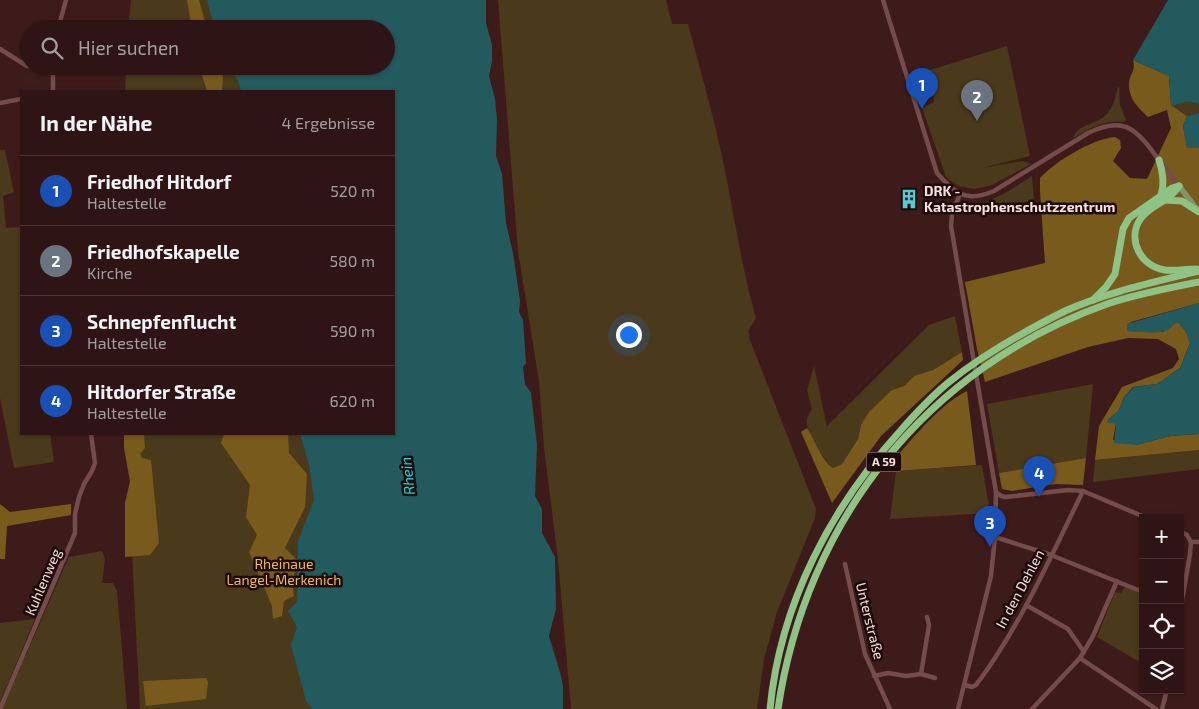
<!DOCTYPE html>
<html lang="de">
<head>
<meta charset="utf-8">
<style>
	body { margin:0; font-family:"Exo 2",sans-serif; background:#361d1d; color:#f1f3f6 }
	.controls { position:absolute; right:15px; bottom:15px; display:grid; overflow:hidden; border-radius:0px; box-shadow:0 1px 4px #0004 }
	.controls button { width:45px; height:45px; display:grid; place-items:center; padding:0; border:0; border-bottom:1px solid #493334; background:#2e1414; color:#f1f3f6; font:25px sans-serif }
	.you { position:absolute; left:628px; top:334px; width:18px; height:18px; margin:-12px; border:4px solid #fff; border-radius:50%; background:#1a73e8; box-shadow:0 0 0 8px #1a73e833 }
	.badge { display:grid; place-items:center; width:32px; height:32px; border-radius:50%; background:#51ccd4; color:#fff; font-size:16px; font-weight:700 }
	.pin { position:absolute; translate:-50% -41px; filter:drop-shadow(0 1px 2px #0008) }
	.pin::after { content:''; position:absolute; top:26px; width:18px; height:15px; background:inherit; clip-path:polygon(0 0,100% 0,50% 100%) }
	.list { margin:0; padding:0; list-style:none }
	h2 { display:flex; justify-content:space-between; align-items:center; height:65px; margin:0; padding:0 20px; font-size:21px }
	h2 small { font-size:16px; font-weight:400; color:#a79ea0 }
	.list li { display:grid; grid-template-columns:32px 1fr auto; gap:15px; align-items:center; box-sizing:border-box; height:70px; padding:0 20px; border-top:1px solid #493334 }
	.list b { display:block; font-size:19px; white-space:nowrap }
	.list p { margin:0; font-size:16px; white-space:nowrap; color:#a79ea0 }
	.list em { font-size:16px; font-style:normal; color:#a79ea0 }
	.icon { flex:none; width:28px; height:28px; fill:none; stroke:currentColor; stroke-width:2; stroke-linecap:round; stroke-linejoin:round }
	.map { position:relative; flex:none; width:1199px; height:709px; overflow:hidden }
	.search { position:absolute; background:#2e1414; box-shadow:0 1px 4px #0004; left:20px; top:20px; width:375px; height:55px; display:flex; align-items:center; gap:12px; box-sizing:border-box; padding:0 18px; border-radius:28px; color:#a79ea0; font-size:19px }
	.panel { position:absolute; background:#2e1414; box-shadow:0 1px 4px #0004; left:20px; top:90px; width:375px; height:345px; border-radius:0px }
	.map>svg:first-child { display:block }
	.green { fill:#4a391a }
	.forest { fill:#795a1d }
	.water { fill:#235a5d }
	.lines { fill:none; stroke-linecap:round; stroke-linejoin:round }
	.minor { stroke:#744c4b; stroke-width:4.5 }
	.major { stroke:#84936e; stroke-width:5.5 }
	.highway { stroke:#8fc386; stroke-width:7 }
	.labels { text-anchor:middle; stroke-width:5; stroke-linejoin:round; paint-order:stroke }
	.shield { fill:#1b0b0b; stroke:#b69f9f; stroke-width:1 }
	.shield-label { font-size:12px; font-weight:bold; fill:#f8dfde }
	.poi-label { font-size:14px; font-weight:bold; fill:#f8dfde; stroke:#1b0b0b; text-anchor:start }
	.park-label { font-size:14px; fill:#f3ba4d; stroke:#1b0b0b }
	.street-label { font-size:14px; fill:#f8dfde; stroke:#1b0b0b }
	.water-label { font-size:15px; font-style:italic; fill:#0ee0eb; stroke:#1b0b0b }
</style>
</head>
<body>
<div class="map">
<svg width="1199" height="709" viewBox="0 0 1199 709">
	<rect width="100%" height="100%" fill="#3e1b1b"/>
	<g class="green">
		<path d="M 131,0 L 374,0 L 377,29 L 128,29 Z"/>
		<path d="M 498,0 L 666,0 L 672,24 L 688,24 C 703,80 719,135 729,191 C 737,234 744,276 756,318 L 748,331 L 750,340 L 816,509 L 815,518 L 777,612 L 764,659 L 757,709 L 571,709 L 558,559 L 544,448 L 539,381 L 518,251 Z"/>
		<path d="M 1007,46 L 1030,156 L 982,168 L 1023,161 L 1031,164 L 992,185 L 975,189 L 958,186 L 946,177 L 922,108 L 934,102 L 930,70 Z"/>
		<path d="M 126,66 L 381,66 L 384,91 L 125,91 Z"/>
		<path d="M 1118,87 L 1119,87 L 1120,105 L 1126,120 L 1124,122 C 1104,119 1090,129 1073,138 C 1078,124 1094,125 1105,116 C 1113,109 1116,96 1118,87 Z"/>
		<path d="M 1181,102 L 1192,102 L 1199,104 L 1199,113 L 1187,116 L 1171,105 L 1174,106 Z"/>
		<path d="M 0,150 L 5,150 L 14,192 L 3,196 L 6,228 L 21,227 L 21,434 L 50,434 L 54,462 L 14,468 L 0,398 Z"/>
		<path d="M 1032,176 L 1034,201 L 959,207 L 988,201 L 1007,192 Z"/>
		<path d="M 955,316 L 962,352 L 933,370 L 914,376 L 904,386 L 892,390 L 861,425 L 858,439 L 842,464 L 833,468 C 825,462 804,430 807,420 C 807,416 811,412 812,409 L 807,390 L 814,366 L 827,426 L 929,325 Z"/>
		<path d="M 1093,384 L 1086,458 L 999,473 L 987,404 Z"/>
		<path d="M 131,434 L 394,434 L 451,709 L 140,709 L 130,516 Z"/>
		<path d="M 1199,450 L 1199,469 L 1093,482 L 1095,460 Z"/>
		<path d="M 982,465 L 990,513 L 890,519 L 896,471 Z"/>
		<path d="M 102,551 L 105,559 L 102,583 L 113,583 L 117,591 L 127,709 L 2,709 L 69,557 Z"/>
		<path d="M 1125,587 L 1143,594 L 1143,664 L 1097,637 L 1115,592 L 1121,593 Z"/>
		<path d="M 35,619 L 0,702 L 0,623 Z"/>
	</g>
	<g class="forest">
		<path d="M 187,0 L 199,0 L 207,29 L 192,29 Z"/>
		<path d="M 1133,60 L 1169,76 L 1171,105 L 1187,116 L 1183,126 L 1187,147 L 1199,148 L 1199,303 L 1131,322 L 1127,331 L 1163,332 L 1175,323 L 1179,323 L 1186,332 L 1190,343 L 1180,368 L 1157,384 L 1133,387 L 1124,397 L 1119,410 L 1108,420 L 1116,423 L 1113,440 L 1136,445 L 1170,436 L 1199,434 L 1199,450 L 1095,460 L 1099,426 L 1122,387 L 1173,368 L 1179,359 L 1176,349 L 1158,339 L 1128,338 L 1088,347 L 985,382 L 977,349 L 965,282 L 1045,263 L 1040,191 L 1040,178 C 1056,161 1092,139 1115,137 L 1120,140 L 1121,148 L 1113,161 L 1130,178 L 1147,179 L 1171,128 L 1167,110 L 1148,117 C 1138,108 1128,98 1129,83 C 1130,72 1136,73 1133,60 Z"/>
		<path d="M 199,66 L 219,66 L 223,76 L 222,91 L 207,91 Z"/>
		<path d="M 962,352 L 963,360 L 881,436 L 832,503 L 801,432 L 807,428 C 815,440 821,460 833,468 L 842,464 L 858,439 L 861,425 L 869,412 L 892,390 L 904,386 L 914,376 L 933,370 Z"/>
		<path d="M 967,391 L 976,465 L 884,472 C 905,447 938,405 967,391 Z"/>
		<path d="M 124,434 L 144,434 L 145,448 L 140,454 L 142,458 L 151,460 L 159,543 L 150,555 L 125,557 L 125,503 L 130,481 L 124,448 Z"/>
		<path d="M 224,434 L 288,434 L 289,453 L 307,474 L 305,507 L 285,548 L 298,561 L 292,582 L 294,596 L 284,601 L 282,616 L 273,619 L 272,606 L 249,552 L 257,535 L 246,517 L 250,485 L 221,443 Z"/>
		<path d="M 1086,458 L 1083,485 L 1056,484 L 1012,491 L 1002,489 L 999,473 Z"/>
		<path d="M 0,504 L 10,512 L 71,504 L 71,515 L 7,526 L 5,559 L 0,559 Z"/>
		<path d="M 206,678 L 208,682 L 206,699 L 146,706 L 143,681 Z"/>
	</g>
	<g class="water">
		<path d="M 207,0 L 486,0 L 486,23 L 492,45 L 492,61 L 489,76 L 495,99 L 497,120 L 496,156 L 502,174 L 506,223 L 513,253 L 520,301 L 519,312 L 523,320 L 526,363 L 523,367 L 525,384 L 531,393 L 537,445 L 535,496 L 542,509 L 542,533 L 555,557 L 556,609 L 549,636 L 560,672 L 563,686 L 563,709 L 312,709 L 306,701 L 291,645 L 297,627 L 288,611 L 297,602 L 298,541 L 314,500 L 309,465 L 300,434 L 394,434 L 394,91 L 241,91 L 237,78 L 226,66 L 386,66 L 386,29 L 215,29 Z"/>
		<path d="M 1168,0 L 1199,0 L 1199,104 C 1189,101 1182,101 1174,106 L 1171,105 L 1169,76 L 1133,60 Z"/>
		<path d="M 1199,113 L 1199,148 L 1187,148 L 1183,126 L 1187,116 Z"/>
		<path d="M 1199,303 L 1199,434 L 1170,436 L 1136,445 L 1114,443 L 1116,424 L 1106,422 L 1119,410 L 1124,397 L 1134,387 L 1157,384 L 1180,368 L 1190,343 L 1186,332 L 1179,323 L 1175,323 C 1166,338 1141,331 1127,331 L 1127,324 Z"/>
	</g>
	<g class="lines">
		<g class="minor">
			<path d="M 883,0 L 937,173 C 955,194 967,203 994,191 L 1088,133 C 1121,117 1135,126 1155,155 C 1163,165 1171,175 1179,186"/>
			<path d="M 58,29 L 66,0"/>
			<path d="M 0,49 L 27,66 L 53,68"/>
			<path d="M 53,91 L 53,68"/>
			<path d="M 0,103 L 21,99"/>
			<path d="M 996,492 L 1001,496 L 1006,497 L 1068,490 L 1083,491 L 1147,518"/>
			<path d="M 1180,531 L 1187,535 L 1191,542"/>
			<path d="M 995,537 L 1051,555 L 1143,592"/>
			<path d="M 1191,542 L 1199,542"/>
			<path d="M 845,564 L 865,654 L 890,709"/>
			<path d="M 1026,605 L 1068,629 L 1084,652"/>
			<path d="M 1180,612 L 1190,554 L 1191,542"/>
			<path d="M 1080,658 L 1156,709"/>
			<path d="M 921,674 L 929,625 L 927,617"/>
			<path d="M 874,676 L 888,673 L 906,676 L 921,674 L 935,678"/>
			<path d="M 965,685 L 972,687 L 976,685 C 1020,627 1051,556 1083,491"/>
			<path d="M 0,709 L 75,533 L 75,514 L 79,497 L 84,484 L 92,471 L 95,463 L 91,434"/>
			<path d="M 958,709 L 991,576 L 995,537 L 996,492 L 951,226 L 952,214 L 960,194"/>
			<path d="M 1032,709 L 1080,658 L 1093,636 L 1117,581"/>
			<path d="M 1162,709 L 1167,690"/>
		</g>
		<path class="major" d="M 1179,186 L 1196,208"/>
		<g class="highway">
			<path d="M 1159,160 C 1163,172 1165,183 1161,195"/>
			<path d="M 1179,186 C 1170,201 1151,205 1141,218 C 1126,239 1141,267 1165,270 C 1175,271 1186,269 1196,269"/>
			<path d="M 1165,200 L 1182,201 L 1199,212"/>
			<path d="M 1093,300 L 1106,287 L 1115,274 L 1123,229 L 1129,218 L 1172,188 L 1179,186"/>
			<path d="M 770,709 C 780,604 831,507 901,430 C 916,413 932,396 949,382 C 985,353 1025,331 1065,311 C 1107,292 1155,282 1199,271"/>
			<path d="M 778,709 C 806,521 926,368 1107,304 C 1137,294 1168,288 1199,282"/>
		</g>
	</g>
	<defs>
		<symbol id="building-bare" viewBox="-9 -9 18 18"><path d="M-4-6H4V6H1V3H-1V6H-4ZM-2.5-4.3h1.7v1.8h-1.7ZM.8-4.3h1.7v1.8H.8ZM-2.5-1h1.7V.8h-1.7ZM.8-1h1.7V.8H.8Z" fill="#51ccd4" stroke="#1b0b0b" stroke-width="2.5" paint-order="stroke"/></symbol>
	</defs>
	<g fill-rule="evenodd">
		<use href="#building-bare" x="895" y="185" width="28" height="28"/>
	</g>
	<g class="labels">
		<rect class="shield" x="866.5" y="452.5" width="35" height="19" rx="4"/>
		<g class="shield-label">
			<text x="884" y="466">A 59</text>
		</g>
		<g class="poi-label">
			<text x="924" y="196">DRK -<tspan x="924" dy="16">Katastrophenschutzzentrum</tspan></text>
		</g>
		<g class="park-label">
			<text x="284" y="569">Rheinaue<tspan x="284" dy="16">Langel-Merkenich</tspan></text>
		</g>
		<g class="street-label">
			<text transform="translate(43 582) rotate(-67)" y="5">Kuhlenweg</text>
			<text transform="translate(1020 589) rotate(-62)" y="5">In den Dehlen</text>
			<text transform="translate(870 621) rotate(76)" y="5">Unterstraße</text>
		</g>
		<g class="water-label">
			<text transform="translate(408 476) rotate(-96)" y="5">Rhein</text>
		</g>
	</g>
</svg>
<div class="controls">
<button>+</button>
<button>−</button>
<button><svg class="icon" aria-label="locate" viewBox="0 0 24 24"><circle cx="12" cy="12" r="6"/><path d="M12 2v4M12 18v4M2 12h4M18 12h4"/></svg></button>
<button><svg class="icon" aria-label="layers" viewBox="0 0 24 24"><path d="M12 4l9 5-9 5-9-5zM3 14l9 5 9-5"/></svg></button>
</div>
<div class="you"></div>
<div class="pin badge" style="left:922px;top:109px;background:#1a4fb4">1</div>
<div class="pin badge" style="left:977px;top:121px;background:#6b7280">2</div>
<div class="pin badge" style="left:990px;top:547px;background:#1a4fb4">3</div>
<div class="pin badge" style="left:1039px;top:497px;background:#1a4fb4">4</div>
<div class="search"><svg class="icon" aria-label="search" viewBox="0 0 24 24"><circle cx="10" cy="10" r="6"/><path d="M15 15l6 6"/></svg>Hier suchen</div>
<section class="panel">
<h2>In der Nähe<small>4 Ergebnisse</small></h2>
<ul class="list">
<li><span class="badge" style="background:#1a4fb4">1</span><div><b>Friedhof Hitdorf</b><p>Haltestelle</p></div><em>520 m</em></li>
<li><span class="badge" style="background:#6b7280">2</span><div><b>Friedhofskapelle</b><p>Kirche</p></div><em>580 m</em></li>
<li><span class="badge" style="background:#1a4fb4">3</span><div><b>Schnepfenflucht</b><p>Haltestelle</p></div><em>590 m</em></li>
<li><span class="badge" style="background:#1a4fb4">4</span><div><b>Hitdorfer Straße</b><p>Haltestelle</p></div><em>620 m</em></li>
</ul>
</section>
</div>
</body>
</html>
